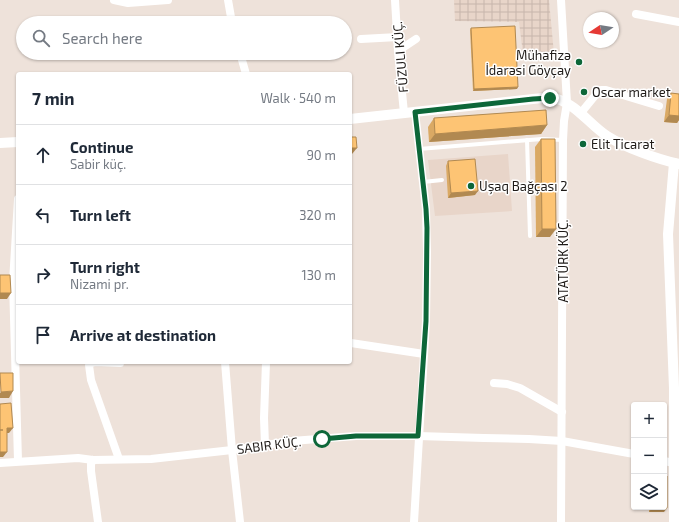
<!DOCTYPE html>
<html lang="en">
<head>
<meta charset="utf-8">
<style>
	body { margin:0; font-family:"Exo 2",sans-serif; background:#f2f2f3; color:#1f2937 }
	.controls { position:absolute; right:12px; bottom:12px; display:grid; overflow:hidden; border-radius:4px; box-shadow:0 1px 3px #0004 }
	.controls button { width:36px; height:36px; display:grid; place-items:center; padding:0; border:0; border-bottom:1px solid #e0e1e3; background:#fff; color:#1f2937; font:20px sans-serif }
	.compass { position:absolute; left:583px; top:12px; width:36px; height:36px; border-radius:50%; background:#fff; box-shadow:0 1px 3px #0004; rotate:258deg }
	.stop { position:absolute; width:12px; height:12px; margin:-9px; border:3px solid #0d6739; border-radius:50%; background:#fff }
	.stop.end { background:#0d6739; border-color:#fff; box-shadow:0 1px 4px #0008 }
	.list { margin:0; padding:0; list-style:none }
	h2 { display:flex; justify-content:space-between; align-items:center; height:52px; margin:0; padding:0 16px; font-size:17px }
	h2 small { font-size:13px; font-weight:400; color:#747a83 }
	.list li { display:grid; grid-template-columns:26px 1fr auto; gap:12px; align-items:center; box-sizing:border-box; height:60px; padding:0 16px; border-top:1px solid #e0e1e3 }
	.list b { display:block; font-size:15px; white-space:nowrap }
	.list p { margin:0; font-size:13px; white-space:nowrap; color:#747a83 }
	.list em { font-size:13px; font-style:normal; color:#747a83 }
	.icon { flex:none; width:22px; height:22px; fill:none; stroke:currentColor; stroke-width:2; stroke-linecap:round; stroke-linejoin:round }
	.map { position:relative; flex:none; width:679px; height:522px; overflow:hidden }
	.search { position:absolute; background:#fff; box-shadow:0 1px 3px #0004; left:16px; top:16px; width:336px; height:44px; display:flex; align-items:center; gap:10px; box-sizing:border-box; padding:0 14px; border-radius:22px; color:#747a83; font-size:15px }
	.panel { position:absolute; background:#fff; box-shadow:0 1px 3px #0004; left:16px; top:72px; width:336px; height:292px; border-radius:4px }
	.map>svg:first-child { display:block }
	.built { fill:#e8d5c9 }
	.industrial { fill:url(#industrial-grid) }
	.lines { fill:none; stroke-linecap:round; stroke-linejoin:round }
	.service { stroke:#fff; stroke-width:4 }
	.minor { stroke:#fff; stroke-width:8 }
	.tertiary { stroke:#fff; stroke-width:10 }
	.wall { fill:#daa964 }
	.shaded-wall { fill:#b18951 }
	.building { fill:#fdc474; stroke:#b18951 }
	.route { stroke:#0d6739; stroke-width:5 }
	.poi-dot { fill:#0d6739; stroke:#fff; stroke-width:1.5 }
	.labels { text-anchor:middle; stroke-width:3; stroke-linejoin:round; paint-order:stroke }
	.poi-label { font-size:13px; fill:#1f1b18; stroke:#fff; text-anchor:start }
	.street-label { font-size:13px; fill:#1f1b18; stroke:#fff }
</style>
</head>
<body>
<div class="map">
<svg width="679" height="522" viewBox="0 0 679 522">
	<defs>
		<pattern id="industrial-grid" width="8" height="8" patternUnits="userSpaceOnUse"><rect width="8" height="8" fill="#e8d5c9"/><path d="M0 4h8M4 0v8" fill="none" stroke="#c7b6ac"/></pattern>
	</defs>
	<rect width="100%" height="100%" fill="#eee2da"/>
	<path class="built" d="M 508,154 L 512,211 L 435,216 L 428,160 Z"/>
	<path class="industrial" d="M 454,0 L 549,0 L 554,54 L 523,54 L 519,22 L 455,21 Z"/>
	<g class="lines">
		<g class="service">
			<path d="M 527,140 L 530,236"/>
			<path d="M 419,149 L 542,139 L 563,140"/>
			<path d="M 423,182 L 442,180"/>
		</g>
		<g class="minor">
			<path d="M 114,0 L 128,3 L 168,0"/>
			<path d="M 228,0 L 232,23"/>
			<path d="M 395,0 L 398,51 L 404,113"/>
			<path d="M 561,0 L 567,103 L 564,121 L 563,140 L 561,522"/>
			<path d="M 636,14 L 679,22"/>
			<path d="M 361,39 L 398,37"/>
			<path d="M 398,51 L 416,39"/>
			<path d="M 240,53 L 246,74"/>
			<path d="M 580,114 L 598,92 L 601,90 L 606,90 L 659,106"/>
			<path d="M 351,343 L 424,354"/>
			<path d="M 225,362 L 232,450 L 240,522"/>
			<path d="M 494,383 L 507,384 L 520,388 L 562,412"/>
			<path d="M 265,445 L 264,418 L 266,362"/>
			<path d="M 119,459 L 91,380 L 89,365 L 91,363 L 95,362 L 120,363"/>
			<path d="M 93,460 L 91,464 L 91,471 L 98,522"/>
			<path d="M 18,461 L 13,282 L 18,199"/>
			<path d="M 664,461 L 674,463"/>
			<path d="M 0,463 L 78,458 L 93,460 L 151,459 L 232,450 L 292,441 L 356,436 L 418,436 L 484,438 L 529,439 L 562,441 L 634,454"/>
			<path d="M 414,522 L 426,321 L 427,252 L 426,209 L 415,112"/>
		</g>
		<g class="tertiary">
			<path d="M 350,119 L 533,99 C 541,98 549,97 557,99 C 577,105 590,125 607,136 C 626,148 657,159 679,164"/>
			<path d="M 0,143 L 18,142"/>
			<path d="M 674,163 L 668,234 L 674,388 L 674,522"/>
		</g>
	</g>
	<g class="wall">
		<path d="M 471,28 L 517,89 L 473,91 L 470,30 Z"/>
		<path d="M 671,93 L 679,94 L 679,120 L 677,123 L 664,122 L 667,99 Z"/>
		<path d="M 434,118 L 547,125 L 541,134 L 429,142 L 428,127 Z"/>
		<path d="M 541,139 L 550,237 L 536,237 L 535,147 Z"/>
		<path d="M 448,161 L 475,195 L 448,198 L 446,166 Z"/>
		<rect x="649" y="507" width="15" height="5"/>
	</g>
	<g class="shaded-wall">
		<path d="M 518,87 L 517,89 L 473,91 L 474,89 Z"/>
		<path d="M 669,115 L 679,116 L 679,120 L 677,123 L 664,122 Z"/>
		<path d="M 547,125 L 541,134 L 429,142 L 435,134 Z"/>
		<path d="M 350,148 L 357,148 L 352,154 L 350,154 Z"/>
		<path d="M 478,191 L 475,195 L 448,198 L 451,193 Z"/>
		<path d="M 542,229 L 556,229 L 550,237 L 536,237 Z"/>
		<path d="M 0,293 L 11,293 L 7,299 L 0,299 Z"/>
		<path d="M 13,391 L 9,398 L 0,398 L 0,393 L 1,392 Z"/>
		<path d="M 7,428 L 13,428 L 9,433 L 4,433 Z"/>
		<path d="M 0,452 L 7,452 L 3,457 L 0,457 Z"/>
		<path d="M 652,508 L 667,508 L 664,512 L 649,512 Z"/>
	</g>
	<g class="building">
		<path d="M 515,26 L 518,87 L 474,89 L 471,28 Z"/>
		<path d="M 671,93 L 679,94 L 679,116 L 669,115 Z"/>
		<path d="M 546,110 L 547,125 L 435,134 L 434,118 Z"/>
		<path d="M 350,137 L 356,137 L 357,148 L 350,148 Z"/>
		<path d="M 541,139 L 555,139 L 556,229 L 542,229 Z"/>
		<path d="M 475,159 L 478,191 L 451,193 L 448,161 Z"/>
		<path d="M 0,275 L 10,275 L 11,293 L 0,293 Z"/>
		<path d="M 0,373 L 13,373 L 13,391 L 1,392 Z"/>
		<path d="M 11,403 L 13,428 L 7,428 L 7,452 L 0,452 L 0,430 L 3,430 L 0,430 L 0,404 Z"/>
		<path d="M 664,476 L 667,476 L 667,508 L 652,508 L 652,507 L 664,507 Z"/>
	</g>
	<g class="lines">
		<path class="route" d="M 322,439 L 356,436 L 418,436 L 426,321 L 427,228 L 426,209 L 415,112 L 533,99 L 550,98"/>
	</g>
	<g class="poi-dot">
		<circle cx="579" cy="62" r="4"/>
		<circle cx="584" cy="92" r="4"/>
		<circle cx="583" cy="144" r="4"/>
		<circle cx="471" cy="186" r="4"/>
	</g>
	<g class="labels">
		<g class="poi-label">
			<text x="571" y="60" text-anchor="end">Mühafizə<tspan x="571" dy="15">İdarəsi Göyçay</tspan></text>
			<text x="592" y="97">Oscar market</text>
			<text x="591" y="149">Elit Ticarət</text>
			<text x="479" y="191">Uşaq Bağçası 2</text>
		</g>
		<g class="street-label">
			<text transform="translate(400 57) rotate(-95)" y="5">FÜZULI KÜÇ.</text>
			<text transform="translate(563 261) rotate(-90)" y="5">ATATÜRK KÜÇ.</text>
			<text transform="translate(269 445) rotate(-7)" y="5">SABIR KÜÇ.</text>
		</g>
	</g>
</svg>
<div class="controls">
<button>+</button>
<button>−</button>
<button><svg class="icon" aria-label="layers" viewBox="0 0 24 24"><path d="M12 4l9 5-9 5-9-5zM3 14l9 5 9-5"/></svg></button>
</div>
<svg class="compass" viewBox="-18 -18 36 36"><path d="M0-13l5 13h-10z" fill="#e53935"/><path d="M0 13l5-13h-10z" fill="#747a83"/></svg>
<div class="stop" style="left:322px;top:439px"></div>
<div class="stop end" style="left:550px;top:98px"></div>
<div class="search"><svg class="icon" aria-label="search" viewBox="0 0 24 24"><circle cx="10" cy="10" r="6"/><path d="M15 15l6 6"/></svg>Search here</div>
<section class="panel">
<h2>7 min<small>Walk · 540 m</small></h2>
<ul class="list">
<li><svg class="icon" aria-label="ahead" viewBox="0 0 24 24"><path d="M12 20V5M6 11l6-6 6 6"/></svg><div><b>Continue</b><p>Sabir küç.</p></div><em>90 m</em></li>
<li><svg class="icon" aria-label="left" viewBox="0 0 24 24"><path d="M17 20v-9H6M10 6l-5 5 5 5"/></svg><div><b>Turn left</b></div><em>320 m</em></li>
<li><svg class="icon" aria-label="right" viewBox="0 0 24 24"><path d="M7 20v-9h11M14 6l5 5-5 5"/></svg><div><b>Turn right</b><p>Nizami pr.</p></div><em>130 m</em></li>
<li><svg class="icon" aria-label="arrive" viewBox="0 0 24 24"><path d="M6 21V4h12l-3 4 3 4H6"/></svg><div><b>Arrive at destination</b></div></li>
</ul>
</section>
</div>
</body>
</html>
